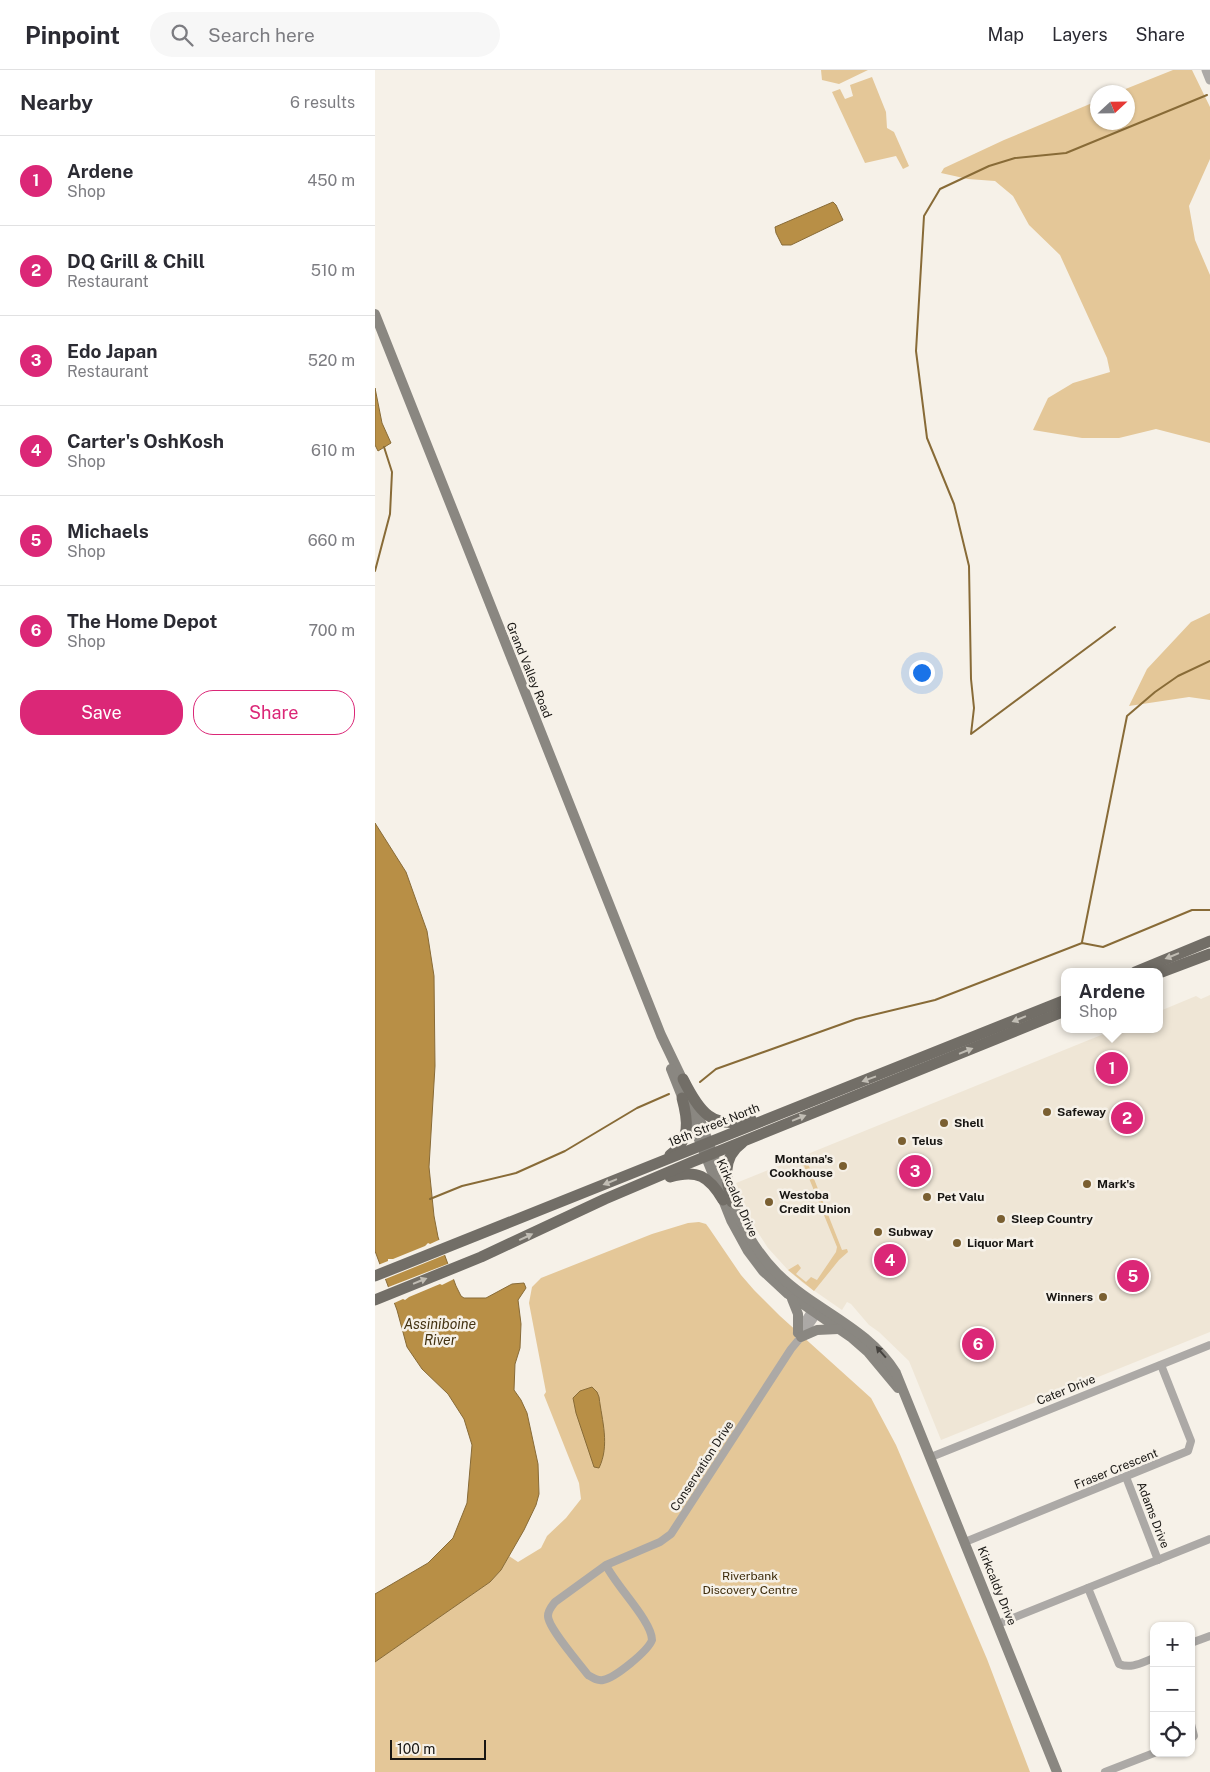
<!DOCTYPE html>
<html lang="en">
<head>
<meta charset="utf-8">
<style>
	body { margin:0; font-family:"Public Sans",sans-serif; background:#f7f7f7; color:#2b2b33 }
	.controls { position:absolute; right:15px; bottom:15px; display:grid; overflow:hidden; border-radius:10px; box-shadow:0 1px 4px #0004 }
	.controls button { width:45px; height:45px; display:grid; place-items:center; padding:0; border:0; border-bottom:1px solid #e1e1e2; background:#fff; color:#2b2b33; font:25px sans-serif }
	.compass { position:absolute; left:715px; top:15px; width:45px; height:45px; border-radius:50%; background:#fff; box-shadow:0 1px 4px #0004; rotate:68deg }
	.scale { position:absolute; left:15px; bottom:12px; width:96px; box-sizing:border-box; padding-left:5px; border:2px solid #181613; border-top:0; font-size:14px; line-height:18px; white-space:nowrap; color:#181613; -webkit-text-stroke:4px #f6f1e8; paint-order:stroke }
	.you { position:absolute; left:546px; top:602px; width:18px; height:18px; margin:-12px; border:4px solid #fff; border-radius:50%; background:#1a73e8; box-shadow:0 0 0 8px #1a73e833 }
	.badge { display:grid; place-items:center; width:32px; height:32px; border-radius:50%; background:#db2777; color:#fff; font-size:16px; font-weight:700 }
	.pin { position:absolute; translate:-50% -50%; border:2px solid #fff; box-shadow:0 1px 5px #0006 }
	.popup { position:absolute; left:686px; top:898px; width:102px; height:65px; box-sizing:border-box; display:grid; place-content:center; border-radius:10px; background:#fff; filter:drop-shadow(0 1px 4px #0005); font-size:16px; white-space:nowrap; color:#7c7c81 }
	.popup b { font-size:19px; color:#2b2b33 }
	.popup::after { content:''; position:absolute; left:50%; top:100%; margin-left:-10px; border:10px solid transparent; border-top-color:#fff }
	.list { margin:0; padding:0; list-style:none }
	h2 { display:flex; justify-content:space-between; align-items:center; height:65px; margin:0; padding:0 20px; font-size:21px }
	h2 small { font-size:16px; font-weight:400; color:#7c7c81 }
	.list li { display:grid; grid-template-columns:32px 1fr auto; gap:15px; align-items:center; box-sizing:border-box; height:90px; padding:0 20px; border-top:1px solid #e1e1e2 }
	.list b { display:block; font-size:19px; white-space:nowrap }
	.list p { margin:0; font-size:16px; white-space:nowrap; color:#7c7c81 }
	.list em { font-size:16px; font-style:normal; color:#7c7c81 }
	.actions { display:flex; gap:10px; padding:15px 20px }
	.actions a { flex:1; padding:11px 0; border:1px solid #db2777; border-radius:20px; text-align:center; font-size:18px; color:#db2777 }
	.actions .main { background:#db2777; color:#fff }
	.icon { flex:none; width:28px; height:28px; fill:none; stroke:currentColor; stroke-width:2; stroke-linecap:round; stroke-linejoin:round }
	.map { position:relative; flex:none; width:835px; height:1702px; overflow:hidden }
	header { display:flex; align-items:center; gap:30px; box-sizing:border-box; height:70px; padding:0 25px; background:#fff; border-bottom:1px solid #e1e1e2 }
	header strong { font-size:24px }
	nav { display:flex; gap:28px; margin-inline-start:auto; font-size:18px }
	.search { width:350px; height:45px; background:#f7f7f7; display:flex; align-items:center; gap:12px; box-sizing:border-box; padding:0 18px; border-radius:28px; color:#7c7c81; font-size:19px }
	main { display:flex }
	aside { flex:1; background:#fff }
	.map>svg:first-child { display:block }
	.built { fill:#efe6d6 }
	.green { fill:#e4c798 }
	.water { fill:#b88f46; stroke:#886b37 }
	.pier { fill:#f6f1e8 }
	.lines { fill:none; stroke-linecap:round; stroke-linejoin:round }
	.stream { stroke:#886b37; stroke-width:2 }
	.minor { stroke:#aca9a6; stroke-width:8 }
	.tertiary { stroke:#aca9a6; stroke-width:9 }
	.secondary { stroke:#8a8781; stroke-width:10 }
	.primary { stroke:#726e67; stroke-width:11 }
	.oneway { fill:#c1bdb4 }
	.oneway2 { fill:#46433f }
	.poi-dot { fill:#7a5f31; stroke:#f6f1e8; stroke-width:2 }
	.labels { text-anchor:middle; stroke-width:5; stroke-linejoin:round; paint-order:stroke }
	.street-label { font-size:12px; fill:#181613; stroke:#f6f1e8 }
	.poi-label { font-size:12px; font-weight:bold; fill:#181613; stroke:#f6f1e8; text-anchor:start }
	.park-label { font-size:12px; fill:#3c2a09; stroke:#f6f1e8 }
	.water-label { font-size:14px; font-style:italic; fill:#423110; stroke:#f6f1e8 }
</style>
</head>
<body>
<header>
<strong>Pinpoint</strong>
<div class="search"><svg class="icon" aria-label="search" viewBox="0 0 24 24"><circle cx="10" cy="10" r="6"/><path d="M15 15l6 6"/></svg>Search here</div>
<nav><a>Map</a><a>Layers</a><a>Share</a></nav>
</header>
<main>
<aside>
<h2>Nearby<small>6 results</small></h2>
<ul class="list">
<li><span class="badge">1</span><div><b>Ardene</b><p>Shop</p></div><em>450 m</em></li>
<li><span class="badge">2</span><div><b>DQ Grill &amp; Chill</b><p>Restaurant</p></div><em>510 m</em></li>
<li><span class="badge">3</span><div><b>Edo Japan</b><p>Restaurant</p></div><em>520 m</em></li>
<li><span class="badge">4</span><div><b>Carter's OshKosh</b><p>Shop</p></div><em>610 m</em></li>
<li><span class="badge">5</span><div><b>Michaels</b><p>Shop</p></div><em>660 m</em></li>
<li><span class="badge">6</span><div><b>The Home Depot</b><p>Shop</p></div><em>700 m</em></li>
</ul>
<div class="actions"><a class="main">Save</a><a>Share</a></div>
</aside>
<div class="map">
<svg width="835" height="1702" viewBox="0 0 835 1702">
	<rect width="100%" height="100%" fill="#f6f1e8"/>
	<path class="built" d="M 835,925 L 835,1262 L 566,1370 L 534,1291 L 504,1262 L 494,1255 L 476,1234 L 472,1232 L 467,1240 L 428,1213 L 413,1200 L 393,1178 L 380,1158 L 361,1113 L 741,959 L 784,959 L 785,941 L 821,926 L 826,929 Z"/>
	<g class="green">
		<path d="M 446,0 L 493,0 L 464,14 L 447,10 Z"/>
		<path d="M 798,0 L 817,0 L 835,37 L 835,89 L 814,136 L 820,170 L 835,205 L 835,373 L 781,359 L 744,368 L 707,368 L 658,360 L 673,328 L 698,313 L 735,302 L 732,288 L 685,185 L 654,155 L 638,126 L 620,111 L 593,109 L 566,103 L 569,98 L 629,70 L 722,31 L 722,52 L 752,52 L 752,22 L 743,22 Z"/>
		<path d="M 497,7 L 511,42 L 512,58 L 519,62 L 534,96 L 528,99 L 521,86 L 490,93 L 457,22 L 465,19 L 470,29 L 478,26 L 475,15 Z"/>
		<path d="M 835,543 L 835,630 L 814,627 L 754,636 L 772,599 L 816,552 Z"/>
		<path d="M 430,1086 L 467,1180 L 472,1179 L 473,1182 L 464,1190 L 439,1221 L 413,1200 L 423,1194 L 426,1198 L 421,1204 L 431,1212 L 436,1207 L 442,1210 L 461,1182 L 462,1177 L 429,1096 L 424,1094 L 422,1089 Z"/>
		<path d="M 324,1152 L 331,1154 L 334,1158 L 366,1205 L 379,1220 L 405,1246 L 496,1328 L 521,1375 L 612,1589 L 655,1702 L 0,1702 L 0,1592 L 115,1512 L 126,1500 L 134,1486 L 143,1492 L 166,1478 L 172,1466 L 191,1448 L 206,1429 L 204,1413 L 169,1325 L 171,1322 L 154,1233 L 157,1217 L 166,1208 L 277,1164 L 313,1153 Z"/>
	</g>
	<g class="water">
		<path d="M 458,132 L 461,135 L 468,150 L 416,175 L 407,175 L 401,163 L 400,157 Z"/>
		<path d="M 0,318 L 7,353 L 16,373 L 3,381 L 0,375 Z"/>
		<path d="M 0,753 L 31,802 L 52,861 L 59,906 L 60,996 L 54,1097 L 59,1146 L 63,1167 L 81,1216 L 86,1226 L 89,1228 L 111,1228 L 137,1214 L 149,1213 L 151,1218 L 143,1230 L 146,1254 L 145,1278 L 140,1294 L 139,1320 L 146,1330 L 152,1343 L 163,1394 L 164,1424 L 161,1435 L 149,1460 L 126,1500 L 115,1512 L 0,1592 L 0,1524 L 53,1493 L 78,1468 L 92,1433 L 97,1375 L 89,1349 L 73,1324 L 47,1299 L 32,1277 L 22,1240 L 0,1181 Z"/>
		<path d="M 217,1317 L 222,1322 L 224,1327 C 227,1351 235,1375 224,1398 L 219,1397 L 201,1343 L 198,1328 L 205,1321 Z"/>
	</g>
	<g class="pier">
		<path d="M 66,1169 L 72,1184 L 8,1210 L 3,1195 L 13,1191 L 13,1189 L 18,1189 L 50,1176 L 53,1173 L 55,1174 Z"/>
		<path d="M 75,1193 L 81,1208 L 67,1215 L 65,1214 L 34,1227 L 30,1230 L 28,1229 L 17,1234 L 11,1218 Z"/>
	</g>
	<g class="lines">
		<g class="stream">
			<path d="M 0,501 L 15,444 L 17,402 L 9,377"/>
			<path d="M 740,557 L 596,664 L 599,638 L 596,609 L 594,496 L 579,434 L 552,368 L 541,281 L 549,146 L 565,119 L 614,96 L 640,88 L 691,83 L 832,25"/>
			<path d="M 707,872 L 752,646 L 780,622 L 803,606 L 835,591"/>
			<path d="M 325,1012 L 341,999 L 481,949 L 560,930 L 707,873 L 728,877 L 817,840 L 835,840"/>
			<path d="M 55,1129 L 87,1116 L 141,1103 L 190,1081 L 262,1038 L 294,1024"/>
		</g>
		<g class="minor">
			<path d="M 422,1263 L 439,1237"/>
			<path d="M 556,1387 L 835,1275"/>
			<path d="M 751,1407 L 783,1490"/>
			<path d="M 590,1472 L 813,1381 L 816,1371 L 786,1295"/>
			<path d="M 231,1495 C 240,1515 277,1551 277,1570 C 273,1581 240,1608 228,1610 C 222,1611 218,1608 213,1605 C 205,1594 173,1558 173,1546 C 173,1540 177,1536 180,1532 L 231,1495 L 285,1472 L 296,1464 L 416,1279 L 426,1267 L 444,1241"/>
			<path d="M 713,1518 L 744,1594 C 756,1599 766,1593 779,1588"/>
			<path d="M 623,1554 L 835,1469"/>
			<path d="M 816,1573 L 835,1566"/>
			<path d="M 816,1654 L 819,1666 L 816,1669"/>
			<path d="M 730,1702 L 779,1683"/>
		</g>
		<path class="tertiary" d="M 831,0 L 835,10"/>
		<g class="secondary">
			<path d="M 0,244 L 286,965 L 311,1017"/>
			<path d="M 296,999 L 356,1150 L 373,1181 L 388,1201 L 413,1224 L 477,1268 L 493,1282 L 523,1318"/>
			<path d="M 317,1030 C 341,1086 358,1160 402,1203 C 440,1241 492,1256 521,1303 L 682,1702"/>
			<path d="M 417,1229 L 423,1244 L 423,1263"/>
			<path d="M 426,1267 L 442,1260 L 463,1259"/>
		</g>
		<g class="primary">
			<path d="M 760,902 L 835,871"/>
			<path d="M 784,903 L 835,884"/>
			<path d="M 308,1009 C 324,1041 337,1061 376,1049"/>
			<path d="M 295,1085 C 316,1070 313,1050 307,1028"/>
			<path d="M 295,1107 C 322,1099 334,1106 348,1130"/>
			<path d="M 357,1132 C 351,1111 346,1088 367,1073"/>
			<path d="M 0,1206 L 690,930"/>
			<path d="M 0,1230 L 106,1187 L 230,1129 L 317,1092 L 690,941"/>
		</g>
	</g>
	<defs><path id="oneway-solid" d="M-6-.8H1V-3.2L6.5 0L1 3.2V.8H-6Z" transform="scale(1.25)"/></defs>
	<g class="oneway">
		<use href="#oneway-solid" transform="translate(797 886) rotate(158)"/>
		<use href="#oneway-solid" transform="translate(644 949) rotate(158)"/>
		<use href="#oneway-solid" transform="translate(591 981) rotate(-22)"/>
		<use href="#oneway-solid" transform="translate(494 1009) rotate(160)"/>
		<use href="#oneway-solid" transform="translate(424 1048) rotate(-22)"/>
		<use href="#oneway-solid" transform="translate(235 1112) rotate(158)"/>
		<use href="#oneway-solid" transform="translate(151 1167) rotate(-25)"/>
		<use href="#oneway-solid" transform="translate(45 1211) rotate(-22)"/>
	</g>
	<use class="oneway2" href="#oneway-solid" transform="translate(506 1282) rotate(-131)"/>
	<g class="poi-dot">
		<circle cx="672" cy="1042" r="5"/>
		<circle cx="569" cy="1053" r="5"/>
		<circle cx="527" cy="1071" r="5"/>
		<circle cx="468" cy="1096" r="5"/>
		<circle cx="712" cy="1114" r="5"/>
		<circle cx="552" cy="1127" r="5"/>
		<circle cx="394" cy="1132" r="5"/>
		<circle cx="626" cy="1149" r="5"/>
		<circle cx="503" cy="1162" r="5"/>
		<circle cx="582" cy="1173" r="5"/>
		<circle cx="728" cy="1227" r="5"/>
	</g>
	<g class="labels">
		<g class="street-label">
			<text transform="translate(154 600) rotate(68)" y="4">Grand Valley Road</text>
			<text transform="translate(339 1055) rotate(-22)" y="4">18th Street North</text>
			<text transform="translate(362 1128) rotate(66)" y="4">Kirkcaldy Drive</text>
			<text transform="translate(691 1320) rotate(-22)" y="4">Cater Drive</text>
			<text transform="translate(327 1396) rotate(-57)" y="4">Conservation Drive</text>
			<text transform="translate(741 1399) rotate(-22)" y="4">Fraser Crescent</text>
			<text transform="translate(778 1445) rotate(69)" y="4">Adams Drive</text>
			<text transform="translate(622 1516) rotate(68)" y="4">Kirkcaldy Drive</text>
		</g>
		<g class="poi-label">
			<text x="682" y="1046">Safeway</text>
			<text x="579" y="1057">Shell</text>
			<text x="537" y="1075">Telus</text>
			<text x="458" y="1093" text-anchor="end">Montana's<tspan x="458" dy="14">Cookhouse</tspan></text>
			<text x="722" y="1118">Mark's</text>
			<text x="404" y="1129">Westoba<tspan x="404" dy="14">Credit Union</tspan></text>
			<text x="562" y="1131">Pet Valu</text>
			<text x="636" y="1153">Sleep Country</text>
			<text x="513" y="1166">Subway</text>
			<text x="592" y="1177">Liquor Mart</text>
			<text x="718" y="1231" text-anchor="end">Winners</text>
		</g>
		<g class="park-label">
			<text x="375" y="1510">Riverbank<tspan x="375" dy="14">Discovery Centre</tspan></text>
		</g>
		<g class="water-label">
			<text x="65" y="1259">Assiniboine<tspan x="65" dy="16">River</tspan></text>
		</g>
	</g>
</svg>
<div class="controls">
<button>+</button>
<button>−</button>
<button><svg class="icon" aria-label="locate" viewBox="0 0 24 24"><circle cx="12" cy="12" r="6"/><path d="M12 2v4M12 18v4M2 12h4M18 12h4"/></svg></button>
</div>
<svg class="compass" viewBox="-18 -18 36 36"><path d="M0-13l5 13h-10z" fill="#e53935"/><path d="M0 13l5-13h-10z" fill="#7c7c81"/></svg>
<div class="scale">100 m</div>
<div class="you"></div>
<div class="pin badge" style="left:737px;top:998px">1</div>
<div class="popup"><b>Ardene</b>Shop</div>
<div class="pin badge" style="left:752px;top:1048px">2</div>
<div class="pin badge" style="left:540px;top:1101px">3</div>
<div class="pin badge" style="left:515px;top:1190px">4</div>
<div class="pin badge" style="left:758px;top:1206px">5</div>
<div class="pin badge" style="left:603px;top:1274px">6</div>
</div>
</main>
</body>
</html>
